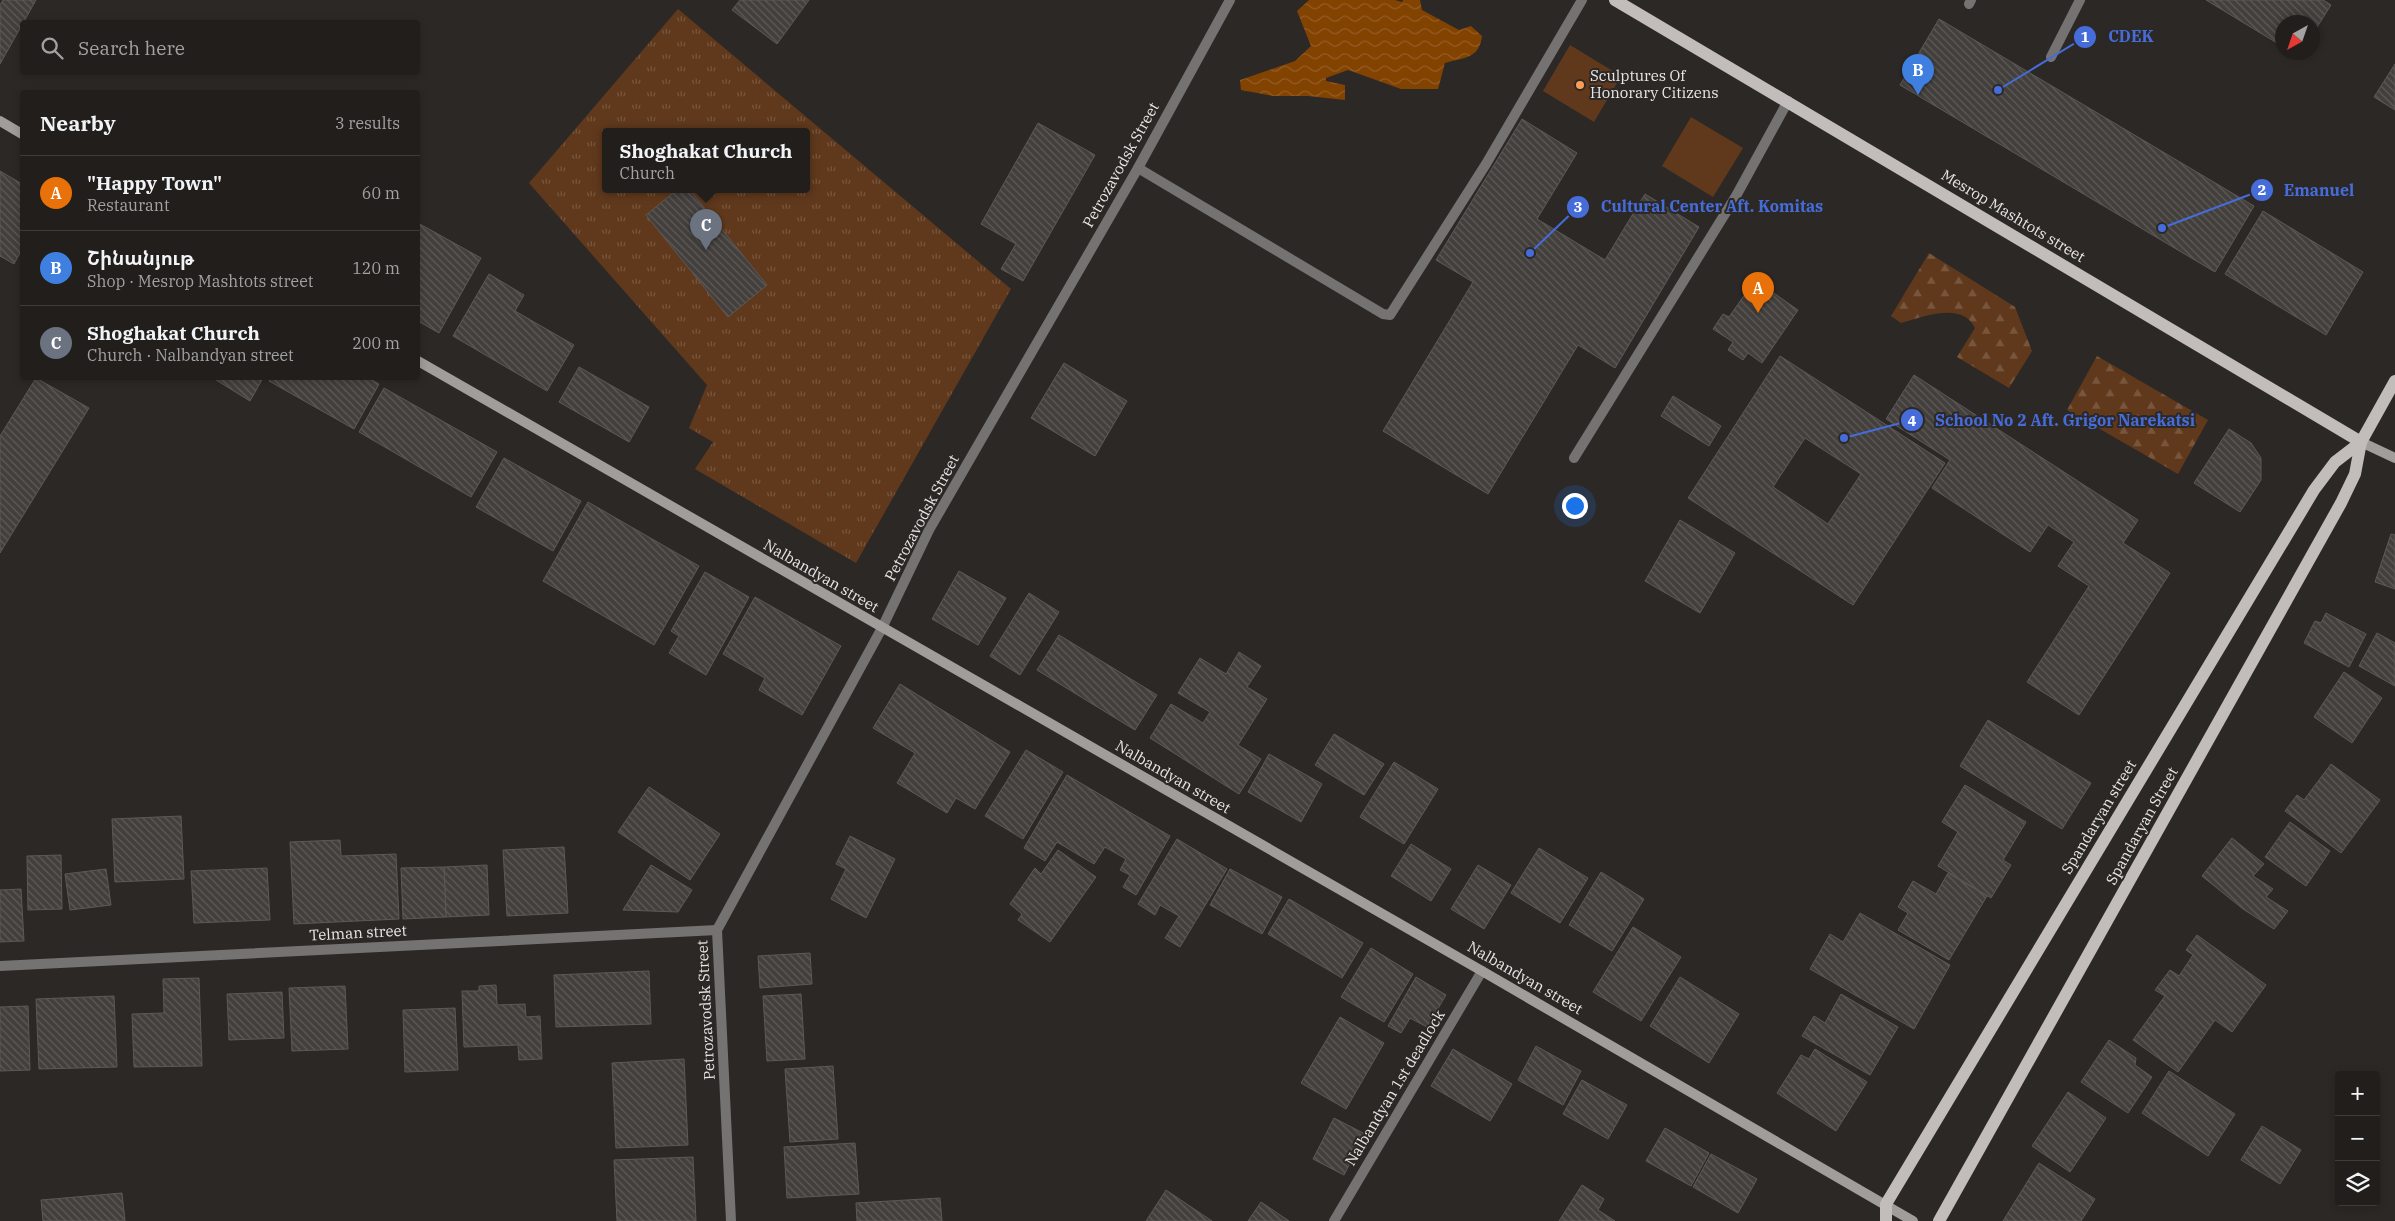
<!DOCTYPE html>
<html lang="en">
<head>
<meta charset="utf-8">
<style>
	body { margin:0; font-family:"IBM Plex Serif","Noto Sans Armenian",serif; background:#2d2b29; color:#f1f3f6 }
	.controls { position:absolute; right:15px; bottom:15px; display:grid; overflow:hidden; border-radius:5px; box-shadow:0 2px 8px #0003 }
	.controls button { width:45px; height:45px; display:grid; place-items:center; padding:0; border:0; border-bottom:1px solid #3e3c3b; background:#211e1c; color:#f1f3f6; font:25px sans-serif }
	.compass { position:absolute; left:2275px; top:15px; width:45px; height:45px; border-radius:50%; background:#211e1c; box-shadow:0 2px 8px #0003; rotate:220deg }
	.you { position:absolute; left:1574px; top:505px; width:18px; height:18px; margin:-12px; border:4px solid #fff; border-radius:50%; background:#1a73e8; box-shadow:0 0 0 8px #1a73e833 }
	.badge { display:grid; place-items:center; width:32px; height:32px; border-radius:50%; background:#2563eb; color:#fff; font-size:16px; font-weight:700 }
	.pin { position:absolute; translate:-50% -41px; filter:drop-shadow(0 1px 2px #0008) }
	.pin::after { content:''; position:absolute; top:26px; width:18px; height:15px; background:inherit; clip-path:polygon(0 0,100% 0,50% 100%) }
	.popup { position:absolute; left:602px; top:128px; width:208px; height:65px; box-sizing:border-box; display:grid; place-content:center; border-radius:5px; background:#211e1c; filter:drop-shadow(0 1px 4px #0005); font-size:16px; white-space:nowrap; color:#a2a2a3 }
	.popup b { font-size:19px; color:#f1f3f6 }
	.popup::after { content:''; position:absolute; left:50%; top:100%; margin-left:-10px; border:10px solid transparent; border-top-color:#211e1c }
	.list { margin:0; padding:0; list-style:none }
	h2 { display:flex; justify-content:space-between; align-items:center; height:65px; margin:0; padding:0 20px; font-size:21px }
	h2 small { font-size:16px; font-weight:400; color:#a2a2a3 }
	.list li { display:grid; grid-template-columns:32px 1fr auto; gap:15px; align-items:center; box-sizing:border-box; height:75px; padding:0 20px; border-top:1px solid #3e3c3b }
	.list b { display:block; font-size:19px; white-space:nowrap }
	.list p { margin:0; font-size:16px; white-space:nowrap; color:#a2a2a3 }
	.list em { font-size:16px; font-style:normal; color:#a2a2a3 }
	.icon { flex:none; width:28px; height:28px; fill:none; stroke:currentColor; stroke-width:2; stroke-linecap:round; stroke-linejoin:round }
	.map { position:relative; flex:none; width:2395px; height:1221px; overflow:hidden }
	.search { position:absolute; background:#211e1c; box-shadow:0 2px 8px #0003; left:20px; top:20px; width:400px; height:55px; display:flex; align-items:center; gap:12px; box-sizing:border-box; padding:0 18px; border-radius:5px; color:#a2a2a3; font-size:19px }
	.panel { position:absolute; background:#211e1c; box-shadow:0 2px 8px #0003; left:20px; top:90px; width:400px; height:290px; border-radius:5px }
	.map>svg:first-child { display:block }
	.green { fill:#60391c }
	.forest { fill:url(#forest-firs) }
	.park { fill:url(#park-tufts); fill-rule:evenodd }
	.water { fill:url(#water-waves) }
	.building { fill:url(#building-back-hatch); stroke:#5d5956; fill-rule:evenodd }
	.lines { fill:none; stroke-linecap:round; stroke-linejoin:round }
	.lane { stroke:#757372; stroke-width:10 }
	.street { stroke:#757372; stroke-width:10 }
	.secondary { stroke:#a09d9b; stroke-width:10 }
	.primary { stroke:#c2bdbb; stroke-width:12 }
	.poi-dot { fill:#fd9d54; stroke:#2c2826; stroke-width:2 }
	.labels { text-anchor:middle; stroke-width:4; stroke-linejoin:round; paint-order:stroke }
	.poi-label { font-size:15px; fill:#e8e6e4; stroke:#2c2826; text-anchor:start }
	.street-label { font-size:15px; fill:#e8e6e4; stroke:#2c2826 }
	.leader { fill:none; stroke:#466cda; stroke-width:2 }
	.callout-dot { fill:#466cda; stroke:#2c2826; stroke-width:2 }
	.mark-label { font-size:15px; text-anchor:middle; font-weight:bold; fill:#fff }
	.callout-label { font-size:16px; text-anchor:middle; font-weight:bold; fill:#466cda; stroke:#2c2826; stroke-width:4; stroke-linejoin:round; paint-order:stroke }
</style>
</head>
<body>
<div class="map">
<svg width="2395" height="1221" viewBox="0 0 2395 1221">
	<defs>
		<pattern id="forest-firs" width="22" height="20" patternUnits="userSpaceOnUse" patternTransform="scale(1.25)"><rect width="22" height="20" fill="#60391c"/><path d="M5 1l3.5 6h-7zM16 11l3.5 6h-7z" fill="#77563d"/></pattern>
		<pattern id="park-tufts" width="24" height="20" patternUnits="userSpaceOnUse" patternTransform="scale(1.25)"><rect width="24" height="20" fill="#60391c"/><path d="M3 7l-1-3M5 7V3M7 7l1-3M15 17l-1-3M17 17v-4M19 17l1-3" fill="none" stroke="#77563d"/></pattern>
		<pattern id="water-waves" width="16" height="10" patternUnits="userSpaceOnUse" patternTransform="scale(1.25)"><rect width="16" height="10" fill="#824200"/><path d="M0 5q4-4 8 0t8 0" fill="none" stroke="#945d25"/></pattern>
		<pattern id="building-back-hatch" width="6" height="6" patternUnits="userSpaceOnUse" patternTransform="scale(1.25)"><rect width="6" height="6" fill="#433f3d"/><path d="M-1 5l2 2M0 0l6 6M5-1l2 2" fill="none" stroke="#5e5b59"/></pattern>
	</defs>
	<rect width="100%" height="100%" fill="#2c2826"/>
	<g class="green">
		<path d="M 1570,45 L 1621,76 L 1594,122 L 1543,91 Z"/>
		<path d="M 1691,117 L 1743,148 L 1713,197 L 1662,166 Z"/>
	</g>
	<g class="forest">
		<path d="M 1929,253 L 2015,307 L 2032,351 L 2009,388 L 1957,357 L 1975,328 C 1962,301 1923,317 1901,323 L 1891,316 Z"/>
		<path d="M 2097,356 L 2208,420 L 2178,474 L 2067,410 Z"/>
	</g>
	<path class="park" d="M 678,9 L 1011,289 L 856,563 L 695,469 L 713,442 L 689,428 L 707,385 L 529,183 ZM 606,131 L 806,131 L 806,189 L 606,189 Z"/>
	<path class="water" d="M 1309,0 L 1395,0 L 1402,2 L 1403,0 L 1420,0 L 1422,10 L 1459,30 L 1471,26 L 1482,36 C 1479,59 1465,57 1445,63 L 1438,89 L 1401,89 L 1348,70 L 1326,78 L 1326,81 L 1345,85 L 1345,100 L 1308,96 L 1273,96 L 1241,90 L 1240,80 L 1295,61 L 1311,46 L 1297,11 Z"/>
	<g class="building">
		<path d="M 3,0 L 36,0 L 0,64 L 0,5 Z"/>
		<path d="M 740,0 L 809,0 L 777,44 L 732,10 Z"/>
		<path d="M 2206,0 L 2323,0 L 2331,5 L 2312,35 L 2312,22 L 2282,22 L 2282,46 Z"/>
		<path d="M 1939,19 L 2254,206 L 2215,272 L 1900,85 Z"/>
		<path d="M 2395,64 L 2395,110 L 2374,97 Z"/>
		<path d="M 1522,119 L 1577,153 L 1537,219 L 1605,260 L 1645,194 L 1699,227 L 1615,368 L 1578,345 L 1488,494 L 1383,431 L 1473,282 L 1436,260 Z"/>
		<path d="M 1038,123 L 1095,155 L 1023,281 L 1001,269 L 1016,244 L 981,224 Z"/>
		<path d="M 0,171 L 22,184 L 22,249 L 14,264 L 0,256 Z"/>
		<path d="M 678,189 L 689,189 L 767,285 L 728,317 L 646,215 Z"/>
		<path d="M 2263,211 L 2363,272 L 2326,335 L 2225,274 Z"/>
		<path d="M 418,223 L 481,258 L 439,333 L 418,321 Z"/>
		<path d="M 489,274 L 524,295 L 515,311 L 574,345 L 547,391 L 453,336 Z"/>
		<path d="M 1755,280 L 1798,310 L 1762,363 L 1748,353 L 1743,360 L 1728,350 L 1733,342 L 1713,329 L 1723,314 L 1729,317 Z"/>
		<path d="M 1780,356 L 1945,463 L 1853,605 L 1688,498 ZM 1805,438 L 1861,474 L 1828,524 L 1773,487 Z"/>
		<path d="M 1064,363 L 1127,401 L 1095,456 L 1031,418 Z"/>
		<path d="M 579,367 L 649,407 L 629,442 L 559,402 Z"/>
		<path d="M 1914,375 L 2138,520 L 2123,543 L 2170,573 L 2079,715 L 2027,682 L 2089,586 L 2058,566 L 2074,542 L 2048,525 L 2030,552 L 1932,488 L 1950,460 L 1886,419 Z"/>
		<path d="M 36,378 L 89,408 L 0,553 L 0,436 Z"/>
		<path d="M 213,378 L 263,378 L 250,401 Z"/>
		<path d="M 271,378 L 368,378 L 379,384 L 354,429 L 269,381 Z"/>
		<path d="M 384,388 L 497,452 L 471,497 L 359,432 Z"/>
		<path d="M 1673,396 L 1721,426 L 1709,446 L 1661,416 Z"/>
		<path d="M 2229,429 L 2251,443 L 2261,458 L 2261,480 L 2240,512 L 2194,483 Z"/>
		<path d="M 504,458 L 581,501 L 553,551 L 476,507 Z"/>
		<path d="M 588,502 L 699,566 L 654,645 L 543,581 Z"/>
		<path d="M 1680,520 L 1735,553 L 1700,613 L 1645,581 Z"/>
		<path d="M 2391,534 L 2395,535 L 2395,589 L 2375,582 Z"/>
		<path d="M 959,571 L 1006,598 L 978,645 L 932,619 Z"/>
		<path d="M 705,572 L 749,597 L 706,675 L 669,653 L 679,636 L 671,631 Z"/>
		<path d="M 1029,593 L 1059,612 L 1020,675 L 990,656 Z"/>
		<path d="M 755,597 L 841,646 L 802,715 L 759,690 L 765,678 L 723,654 Z"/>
		<path d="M 2326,613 L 2366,634 L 2349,667 L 2304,643 L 2315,621 L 2321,623 Z"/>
		<path d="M 2377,633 L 2395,643 L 2395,686 L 2359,666 Z"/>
		<path d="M 1059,635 L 1157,695 L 1135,730 L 1037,670 Z"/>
		<path d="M 1239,652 L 1261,666 L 1247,687 L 1267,699 L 1238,745 L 1261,759 L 1239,794 L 1150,738 L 1171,704 L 1203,723 L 1210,712 L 1178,693 L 1200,658 L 1226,674 Z"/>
		<path d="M 2344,672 L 2382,698 L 2352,743 L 2314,717 Z"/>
		<path d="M 900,684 L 1010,752 L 975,809 L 956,798 L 947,813 L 897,783 L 915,753 L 873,728 Z"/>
		<path d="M 1988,720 L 2091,783 L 2062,829 L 1960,766 Z"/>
		<path d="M 1334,734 L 1384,764 L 1364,795 L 1315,765 Z"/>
		<path d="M 1026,750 L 1063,772 L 1023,839 L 985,816 Z"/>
		<path d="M 1269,754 L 1322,784 L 1301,822 L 1248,792 Z"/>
		<path d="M 1394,762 L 1438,789 L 1404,844 L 1360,817 Z"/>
		<path d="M 2331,764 L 2380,800 L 2341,853 L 2285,811 L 2297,795 L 2304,800 Z"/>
		<path d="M 1067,775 L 1170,836 L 1136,895 L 1123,887 L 1130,875 L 1120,870 L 1126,859 L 1105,847 L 1094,864 L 1057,842 L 1045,861 L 1024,848 Z"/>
		<path d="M 1965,785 L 2026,822 L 2003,860 L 2011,865 L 1991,898 L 1938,866 L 1958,832 L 1942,822 Z"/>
		<path d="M 649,787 L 720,834 L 690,880 L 618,832 Z"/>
		<path d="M 181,816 L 184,879 L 115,882 L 112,819 Z"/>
		<path d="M 2290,822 L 2330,851 L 2306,886 L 2265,857 Z"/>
		<path d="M 850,836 L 895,859 L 866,918 L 831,899 L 846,869 L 836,864 Z"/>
		<path d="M 2232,838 L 2264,864 L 2253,876 L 2273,889 L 2266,897 L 2288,911 L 2274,929 L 2243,909 L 2202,876 Z"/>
		<path d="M 1177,839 L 1227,869 L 1180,947 L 1165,938 L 1179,916 L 1160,905 L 1155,915 L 1138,904 Z"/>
		<path d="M 340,840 L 341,856 L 396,854 L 399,919 L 294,924 L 290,842 Z"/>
		<path d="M 1411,844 L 1451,869 L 1431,901 L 1391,876 Z"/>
		<path d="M 564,847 L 568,913 L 507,916 L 503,850 Z"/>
		<path d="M 1539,848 L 1588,878 L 1560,923 L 1511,893 Z"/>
		<path d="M 1058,850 L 1096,877 L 1050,942 L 1018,920 L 1022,914 L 1010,904 L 1035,868 L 1041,874 Z"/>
		<path d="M 61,855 L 62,909 L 28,910 L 27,856 Z"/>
		<path d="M 487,865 L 489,915 L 446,917 L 444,867 Z"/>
		<path d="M 651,865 L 692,890 L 678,912 L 623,910 Z"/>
		<path d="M 1478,865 L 1511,885 L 1484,929 L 1451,909 Z"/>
		<path d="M 444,867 L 446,917 L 403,919 L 401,868 Z"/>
		<path d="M 267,868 L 270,920 L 194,923 L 191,871 Z"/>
		<path d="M 106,869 L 111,905 L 70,910 L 65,874 Z"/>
		<path d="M 1230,869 L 1282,897 L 1262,934 L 1210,905 Z"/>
		<path d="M 1601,872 L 1644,899 L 1612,951 L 1569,925 Z"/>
		<path d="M 1948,873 L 1987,896 L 1949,960 L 1898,930 L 1908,913 L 1898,907 L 1913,881 L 1936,894 Z"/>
		<path d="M 21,889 L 24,941 L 0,942 L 0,890 Z"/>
		<path d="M 1289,899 L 1363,943 L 1342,978 L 1268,934 Z"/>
		<path d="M 1860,913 L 1950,965 L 1914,1029 L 1810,969 L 1830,934 L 1843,942 Z"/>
		<path d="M 1633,927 L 1681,957 L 1641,1021 L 1593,992 Z"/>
		<path d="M 2197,935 L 2266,985 L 2232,1032 L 2215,1020 L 2178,1072 L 2133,1040 L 2165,996 L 2155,990 L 2170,970 L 2179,976 L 2193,955 L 2186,950 Z"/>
		<path d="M 1371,948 L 1413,974 L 1384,1022 L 1341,997 Z"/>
		<path d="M 810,953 L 812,984 L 760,988 L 758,956 Z"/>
		<path d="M 649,971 L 651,1024 L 556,1027 L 554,975 Z"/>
		<path d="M 1416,977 L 1446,995 L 1427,1027 L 1410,1018 L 1401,1033 L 1388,1026 Z"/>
		<path d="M 1680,977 L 1739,1014 L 1709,1063 L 1650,1026 Z"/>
		<path d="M 199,978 L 202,1066 L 134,1067 L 132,1014 L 164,1013 L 163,979 Z"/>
		<path d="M 496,985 L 497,1005 L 525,1004 L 526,1017 L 540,1016 L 542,1059 L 519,1060 L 518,1045 L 464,1047 L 462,991 L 479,991 L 479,986 Z"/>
		<path d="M 345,986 L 348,1049 L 292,1051 L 289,988 Z"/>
		<path d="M 282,992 L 284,1038 L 229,1040 L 227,994 Z"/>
		<path d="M 801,994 L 805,1059 L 767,1061 L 763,996 Z"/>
		<path d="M 1841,994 L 1898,1027 L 1870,1075 L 1802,1036 L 1814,1016 L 1825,1023 Z"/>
		<path d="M 114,996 L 117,1067 L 39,1069 L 36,999 Z"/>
		<path d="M 28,1006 L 30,1070 L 0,1071 L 0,1007 Z"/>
		<path d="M 455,1008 L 458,1070 L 405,1072 L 403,1010 Z"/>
		<path d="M 1340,1017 L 1384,1043 L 1346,1109 L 1301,1083 Z"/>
		<path d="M 2109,1040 L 2136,1058 L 2135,1065 L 2152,1077 L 2128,1113 L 2081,1082 Z"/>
		<path d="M 1536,1046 L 1581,1071 L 1563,1105 L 1518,1080 Z"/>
		<path d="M 1453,1049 L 1512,1084 L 1490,1121 L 1431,1086 Z"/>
		<path d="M 1815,1049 L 1867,1082 L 1836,1131 L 1777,1093 L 1801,1055 L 1809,1059 Z"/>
		<path d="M 684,1059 L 688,1145 L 616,1148 L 612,1063 Z"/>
		<path d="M 833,1066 L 838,1139 L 790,1142 L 785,1069 Z"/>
		<path d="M 2169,1071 L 2235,1114 L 2208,1156 L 2142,1113 Z"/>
		<path d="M 1582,1080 L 1627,1105 L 1608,1139 L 1563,1114 Z"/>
		<path d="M 2068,1092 L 2106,1118 L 2070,1172 L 2032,1146 Z"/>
		<path d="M 1334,1118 L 1365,1134 L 1344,1175 L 1313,1159 Z"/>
		<path d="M 2262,1126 L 2301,1150 L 2280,1184 L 2241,1160 Z"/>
		<path d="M 1665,1128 L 1709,1153 L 1691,1186 L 1646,1161 Z"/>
		<path d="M 855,1143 L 859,1194 L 787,1198 L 784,1147 Z"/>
		<path d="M 1711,1154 L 1757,1179 L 1738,1213 L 1693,1187 Z"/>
		<path d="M 693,1157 L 696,1221 L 617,1221 L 614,1160 Z"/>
		<path d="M 2039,1163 L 2095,1199 L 2081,1221 L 2003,1221 Z"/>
		<path d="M 1582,1185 L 1604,1199 L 1598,1210 L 1615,1221 L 1559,1221 Z"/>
		<path d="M 1166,1190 L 1212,1221 L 1146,1221 Z"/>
		<path d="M 122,1193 L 125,1221 L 43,1221 L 41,1200 Z"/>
		<path d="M 940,1198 L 942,1221 L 857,1221 L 856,1203 Z"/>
		<path d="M 1261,1202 L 1289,1221 L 1248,1221 Z"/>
	</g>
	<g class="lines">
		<g class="lane">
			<path d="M 1969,4 L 1971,0"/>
			<path d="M 2051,57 L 2080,0"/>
			<path d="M 1138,168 L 1383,314 L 1390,315 L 1486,164 L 1582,0"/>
			<path d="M 1574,458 L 1736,196 L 1788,101"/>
		</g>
		<g class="street">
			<path d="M 0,966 L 717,930"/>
			<path d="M 731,1221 L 717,930 L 882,628 L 929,530 L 1138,168 L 1230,0"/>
			<path d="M 1334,1221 L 1482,971"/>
		</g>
		<g class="secondary">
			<path d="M 0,121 L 22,134"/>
			<path d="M 418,361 L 1482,971 L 1913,1221"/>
			<path d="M 2361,442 L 2395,458"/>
		</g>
		<g class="primary">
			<path d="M 1615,0 L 2361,442"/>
			<path d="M 1886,1221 L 1886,1204 L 2314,490 L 2335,462 L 2361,442"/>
			<path d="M 1939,1221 L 2341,503 L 2355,474 L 2361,442 L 2395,381"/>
		</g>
	</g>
	<circle class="poi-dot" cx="1580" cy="85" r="5"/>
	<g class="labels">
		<g class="poi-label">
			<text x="1590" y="81">Sculptures Of<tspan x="1590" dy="17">Honorary Citizens</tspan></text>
		</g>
		<g class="street-label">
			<text transform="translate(1121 165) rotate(-61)" y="5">Petrozavodsk Street</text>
			<text transform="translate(2013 216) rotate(31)" y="5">Mesrop Mashtots street</text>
			<text transform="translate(922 518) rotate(-62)" y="5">Petrozavodsk Street</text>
			<text transform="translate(821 576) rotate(30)" y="5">Nalbandyan street</text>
			<text transform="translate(1173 777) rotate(30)" y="5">Nalbandyan street</text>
			<text transform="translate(2099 817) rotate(-59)" y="5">Spandaryan street</text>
			<text transform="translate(2142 826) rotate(-61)" y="5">Spandaryan Street</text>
			<text transform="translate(358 933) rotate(-3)" y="5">Telman street</text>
			<text transform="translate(1525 978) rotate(30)" y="5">Nalbandyan street</text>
			<text transform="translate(706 1010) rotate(-93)" y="5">Petrozavodsk Street</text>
			<text transform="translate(1395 1088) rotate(-59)" y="5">Nalbandyan 1st deadlock</text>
		</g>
	</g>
	<path class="leader" d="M1998 90L2085 37M2162 228L2262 190M1530 253L1578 207M1844 438L1912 420"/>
	<g class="callout-dot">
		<circle cx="1998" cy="90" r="5"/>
		<circle cx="2162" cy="228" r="5"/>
		<circle cx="1530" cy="253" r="5"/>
		<circle cx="1844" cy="438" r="5"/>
		<circle cx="2085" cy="37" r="12"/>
		<circle cx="2262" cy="190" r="12"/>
		<circle cx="1578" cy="207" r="12"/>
		<circle cx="1912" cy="420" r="12"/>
	</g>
	<g class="mark-label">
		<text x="2085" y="42">1</text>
		<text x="2262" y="195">2</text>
		<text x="1578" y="212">3</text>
		<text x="1912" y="426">4</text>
	</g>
	<g class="callout-label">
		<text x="2131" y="42">CDEK</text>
		<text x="2319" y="196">Emanuel</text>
		<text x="1712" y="212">Cultural Center Aft. Komitas</text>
		<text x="2065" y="426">School No 2 Aft. Grigor Narekatsi</text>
	</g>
</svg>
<div class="controls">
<button>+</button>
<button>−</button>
<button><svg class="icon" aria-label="layers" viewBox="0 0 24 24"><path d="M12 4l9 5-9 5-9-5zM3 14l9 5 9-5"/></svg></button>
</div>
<svg class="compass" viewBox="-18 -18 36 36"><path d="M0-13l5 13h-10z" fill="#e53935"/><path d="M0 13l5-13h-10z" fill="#a2a2a3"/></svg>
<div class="you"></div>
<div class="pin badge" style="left:1758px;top:313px;background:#e8710a">A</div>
<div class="pin badge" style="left:1918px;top:95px;background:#3f7fe0">B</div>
<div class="pin badge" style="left:706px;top:250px;background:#6b7280">C</div>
<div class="popup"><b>Shoghakat Church</b>Church</div>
<div class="search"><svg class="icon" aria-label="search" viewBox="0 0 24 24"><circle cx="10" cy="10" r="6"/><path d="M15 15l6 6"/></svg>Search here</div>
<section class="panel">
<h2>Nearby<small>3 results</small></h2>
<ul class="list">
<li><span class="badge" style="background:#e8710a">A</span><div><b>&quot;Happy Town&quot;</b><p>Restaurant</p></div><em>60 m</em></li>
<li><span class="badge" style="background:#3f7fe0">B</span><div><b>Շինանյութ</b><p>Shop · Mesrop Mashtots street</p></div><em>120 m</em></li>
<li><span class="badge" style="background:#6b7280">C</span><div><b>Shoghakat Church</b><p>Church · Nalbandyan street</p></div><em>200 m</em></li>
</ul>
</section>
</div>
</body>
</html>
